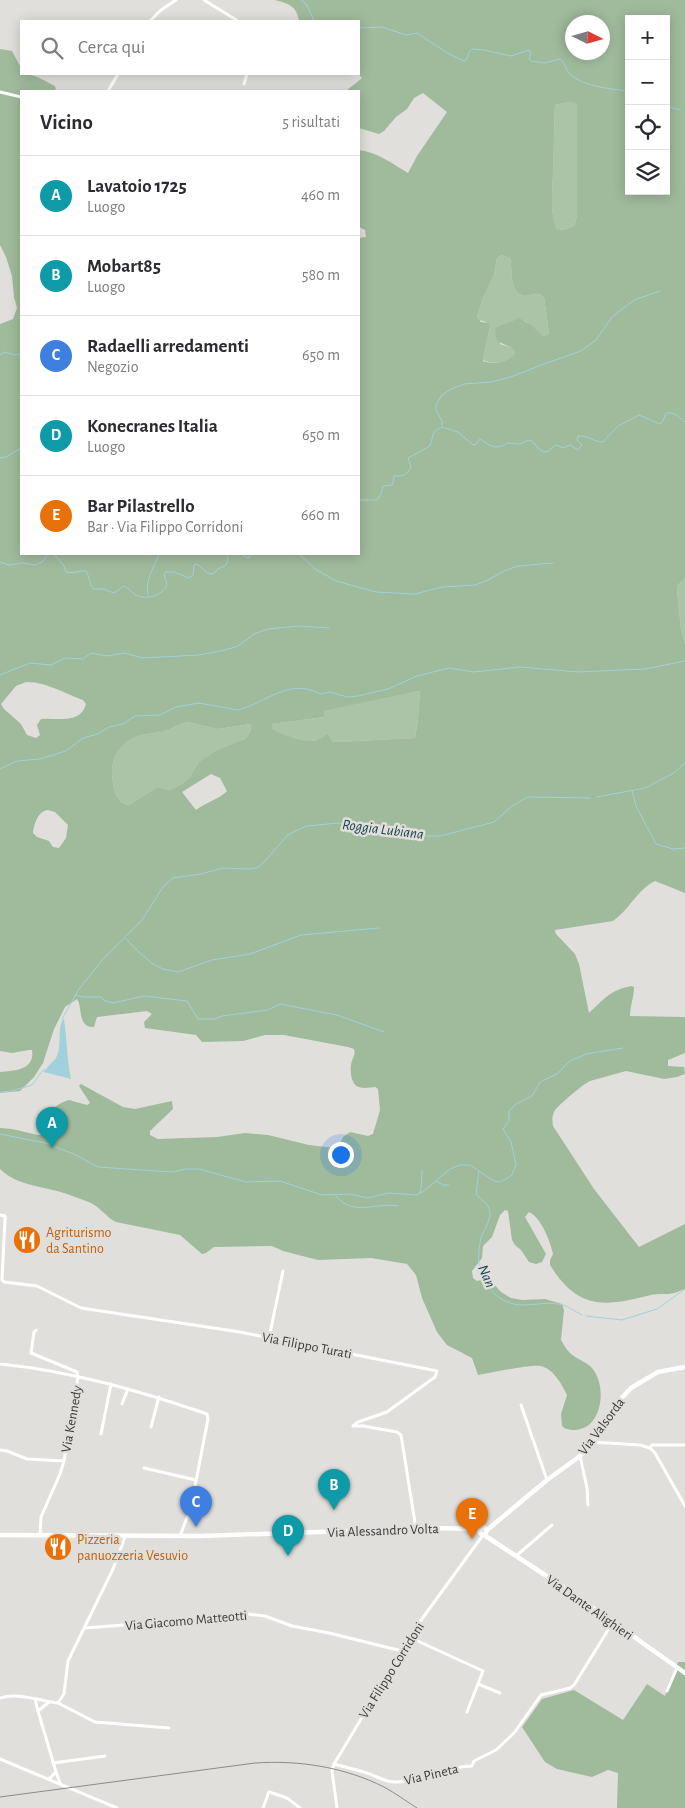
<!DOCTYPE html>
<html lang="it">
<head>
<meta charset="utf-8">
<style>
	body { margin:0; font-family:"Alegreya Sans",sans-serif; background:#f2f2f3; color:#2b2b33 }
	.controls { position:absolute; right:15px; top:15px; display:grid; overflow:hidden; border-radius:0px; box-shadow:0 2px 12px #0003 }
	.controls button { width:45px; height:45px; display:grid; place-items:center; padding:0; border:0; border-bottom:1px solid #e1e1e2; background:#fff; color:#2b2b33; font:25px sans-serif }
	.compass { position:absolute; left:565px; top:15px; width:45px; height:45px; border-radius:50%; background:#fff; box-shadow:0 2px 12px #0003; rotate:95deg }
	.you { position:absolute; left:340px; top:1154px; width:18px; height:18px; margin:-12px; border:4px solid #fff; border-radius:50%; background:#1a73e8; box-shadow:0 0 0 8px #1a73e833 }
	.badge { display:grid; place-items:center; width:32px; height:32px; border-radius:50%; background:#614fc8; color:#fff; font-size:16px; font-weight:700 }
	.pin { position:absolute; translate:-50% -41px; filter:drop-shadow(0 1px 2px #0008) }
	.pin::after { content:''; position:absolute; top:26px; width:18px; height:15px; background:inherit; clip-path:polygon(0 0,100% 0,50% 100%) }
	.list { margin:0; padding:0; list-style:none }
	h2 { display:flex; justify-content:space-between; align-items:center; height:65px; margin:0; padding:0 20px; font-size:21px }
	h2 small { font-size:16px; font-weight:400; color:#7c7c81 }
	.list li { display:grid; grid-template-columns:32px 1fr auto; gap:15px; align-items:center; box-sizing:border-box; height:80px; padding:0 20px; border-top:1px solid #e1e1e2 }
	.list b { display:block; font-size:19px; white-space:nowrap }
	.list p { margin:0; font-size:16px; white-space:nowrap; color:#7c7c81 }
	.list em { font-size:16px; font-style:normal; color:#7c7c81 }
	.icon { flex:none; width:28px; height:28px; fill:none; stroke:currentColor; stroke-width:2; stroke-linecap:round; stroke-linejoin:round }
	.map { position:relative; flex:none; width:685px; height:1808px; overflow:hidden }
	.search { position:absolute; background:#fff; box-shadow:0 2px 12px #0003; left:20px; top:20px; width:340px; height:55px; display:flex; align-items:center; gap:12px; box-sizing:border-box; padding:0 18px; border-radius:0px; color:#7c7c81; font-size:19px }
	.panel { position:absolute; background:#fff; box-shadow:0 2px 12px #0003; left:20px; top:90px; width:340px; height:465px; border-radius:0px }
	.map>svg:first-child { display:block }
	.green { fill:#abc3a7 }
	.forest { fill:#a0ba9c; fill-rule:evenodd }
	.water { fill:#a1d1da }
	.lines { fill:none; stroke-linecap:round; stroke-linejoin:round }
	.stream { stroke:#a1d1da; stroke-width:1 }
	.street { stroke:#fff; stroke-width:3 }
	.secondary { stroke:#fff; stroke-width:4.5 }
	.rail { stroke:#8c8b89; stroke-width:1 }
	.labels { text-anchor:middle; stroke-width:5; stroke-linejoin:round; paint-order:stroke }
	.food-label { font-size:14px; fill:#c56008; stroke:#e1dfdc; text-anchor:start }
	.street-label { font-size:14px; fill:#3b3a39; stroke:#e1dfdc }
	.water-label { font-size:15px; font-style:italic; fill:#19444b; stroke:#e1dfdc }
</style>
</head>
<body>
<div class="map">
<svg width="685" height="1808" viewBox="0 0 685 1808">
	<rect width="100%" height="100%" fill="#e1dfdc"/>
	<g class="green">
		<path d="M 569,102 L 577,102 L 577,216 L 574,226 L 564,230 L 557,229 C 549,212 553,190 553,171 C 554,149 554,127 555,105 Z"/>
		<path d="M 501,255 L 510,258 C 513,269 508,294 525,296 C 530,296 535,293 540,294 L 544,297 L 549,334 L 543,336 L 525,321 L 514,320 L 498,326 L 500,344 L 512,348 L 515,352 C 511,362 492,365 483,360 L 483,358 L 490,327 L 486,322 L 479,320 L 477,317 L 482,300 L 494,275 L 497,258 Z"/>
		<path d="M 685,578 L 685,645 L 681,629 L 677,590 L 678,585 Z"/>
		<path d="M 420,691 L 418,718 L 415,738 L 336,742 L 332,741 L 328,735 C 323,737 318,740 313,741 C 305,742 277,733 272,728 L 272,724 L 324,717 L 323,711 Z"/>
		<path d="M 187,722 L 218,729 L 250,724 C 252,730 249,735 245,739 L 198,763 L 189,778 L 182,784 L 170,790 L 157,787 L 129,805 L 122,803 C 114,795 113,785 112,774 C 111,753 126,737 147,734 C 152,733 157,733 162,732 C 171,730 178,724 187,722 Z"/>
	</g>
	<g class="forest">
		<path d="M 274,0 L 685,0 L 685,578 L 678,585 L 677,590 L 681,629 L 685,645 L 685,893 L 655,881 C 637,890 629,910 613,921 L 555,930 L 556,934 L 575,954 L 579,964 L 589,1013 C 603,1000 611,989 632,986 L 634,987 C 634,997 630,1006 630,1016 L 685,1017 L 685,1053 L 668,1060 L 668,1066 L 684,1067 L 685,1074 L 677,1077 L 664,1079 L 626,1071 L 590,1081 C 583,1084 559,1105 555,1110 C 552,1115 552,1120 553,1126 L 594,1189 L 639,1247 L 685,1224 L 685,1289 C 682,1290 678,1292 674,1293 C 667,1295 658,1293 651,1295 C 604,1307 578,1310 550,1265 L 550,1260 L 553,1254 C 551,1243 541,1217 529,1212 L 525,1217 L 546,1254 L 542,1262 L 536,1264 L 529,1262 L 521,1250 L 515,1245 L 512,1240 L 508,1211 L 505,1210 L 500,1215 L 492,1237 L 483,1246 L 482,1258 L 472,1271 L 473,1278 L 477,1281 L 484,1279 L 491,1281 L 501,1292 L 511,1298 L 522,1300 L 545,1299 L 562,1304 L 564,1310 L 561,1340 C 564,1345 566,1349 570,1353 C 581,1363 592,1361 598,1379 C 605,1397 599,1431 573,1430 C 568,1429 566,1430 562,1426 L 561,1414 L 567,1395 C 562,1384 553,1369 541,1366 C 531,1364 490,1373 478,1375 L 472,1358 L 447,1345 L 437,1332 L 422,1298 L 416,1275 L 407,1264 L 371,1258 L 318,1260 L 283,1251 L 272,1246 L 214,1247 L 206,1253 L 202,1254 L 180,1235 L 116,1222 C 106,1217 101,1208 91,1203 C 81,1199 71,1195 61,1192 C 40,1186 16,1185 0,1169 L 0,1128 L 12,1129 L 38,1135 L 42,1135 C 40,1119 54,1104 69,1100 L 87,1105 L 90,1103 L 79,1086 L 81,1084 L 123,1107 L 135,1109 L 172,1101 L 173,1109 L 150,1131 L 150,1135 L 158,1139 L 217,1137 L 245,1133 L 268,1135 L 309,1145 L 334,1148 L 341,1142 L 343,1137 L 350,1132 L 368,1136 L 373,1134 L 380,1110 L 378,1089 L 375,1087 C 371,1087 363,1089 359,1087 C 351,1085 350,1071 351,1065 C 352,1058 356,1056 354,1049 L 348,1047 L 284,1035 L 265,1035 L 243,1041 L 202,1042 L 196,1035 L 145,1028 L 144,1022 L 152,1014 L 147,1011 L 97,1017 L 94,1027 C 77,1028 83,1007 77,999 L 65,1007 L 54,1029 L 43,1063 L 34,1077 L 20,1091 L 0,1093 L 0,1072 C 15,1071 35,1070 32,1050 L 29,1050 L 12,1053 L 0,1051 L 0,324 L 13,319 L 17,308 L 14,297 L 12,276 L 6,257 L 0,245 L 0,49 L 12,51 L 21,68 L 21,74 C 36,74 42,80 55,86 L 56,91 L 21,91 L 21,554 L 359,554 L 359,238 L 366,237 L 365,230 L 359,227 L 359,150 C 377,152 393,164 408,173 L 417,156 L 447,112 L 423,93 L 414,98 L 407,109 L 396,117 L 384,131 L 379,134 L 359,128 L 359,91 L 346,91 L 362,78 L 358,74 L 359,21 L 299,21 C 297,6 288,3 274,0 ZM 629,19 L 666,19 L 666,191 L 629,191 ZM 572,22 L 602,22 L 602,52 L 572,52 ZM 569,102 L 577,103 L 577,216 L 574,226 L 564,230 L 557,229 C 549,212 553,190 553,171 C 554,149 554,127 555,105 ZM 501,255 L 510,258 C 513,269 508,294 525,296 C 530,296 535,293 540,294 L 544,297 L 549,334 L 543,336 L 531,325 L 519,318 L 498,326 L 495,330 L 497,341 L 512,348 L 515,352 C 511,362 492,365 483,361 L 483,358 L 490,327 L 489,323 L 481,322 L 477,317 L 482,300 L 494,275 L 497,258 ZM 26,682 C 44,681 66,694 83,700 L 86,704 C 80,725 58,717 41,719 L 37,725 L 40,735 L 36,738 L 27,735 L 21,724 L 4,709 L 1,704 L 16,686 ZM 420,691 L 418,718 L 415,738 L 336,742 L 332,741 L 328,734 C 323,737 318,740 313,741 C 305,742 277,733 272,728 L 272,724 L 324,717 L 324,711 ZM 187,722 L 218,729 L 250,724 C 252,730 249,735 245,739 L 216,751 L 198,763 L 189,778 L 182,784 L 170,790 L 157,787 L 129,805 L 122,803 C 114,795 113,785 112,774 C 111,753 126,737 147,734 C 152,733 157,733 162,732 C 171,730 178,724 187,722 ZM 211,774 L 220,778 L 227,791 C 221,798 205,803 196,810 L 182,792 ZM 48,810 L 55,812 L 68,825 L 66,838 L 59,848 L 53,847 L 49,841 L 37,837 L 33,833 C 34,824 38,811 48,810 Z"/>
		<path d="M 678,1662 L 685,1662 L 685,1808 L 617,1808 L 618,1773 L 608,1770 L 592,1777 L 557,1769 L 545,1762 L 522,1727 L 542,1699 L 574,1690 L 623,1720 L 647,1684 L 665,1696 Z"/>
	</g>
	<path class="water" d="M 63,1019 L 64,1019 C 67,1039 67,1060 71,1079 L 44,1072 C 47,1066 54,1062 57,1056 C 62,1044 57,1030 63,1019 Z"/>
	<g class="lines">
		<g class="stream">
			<path d="M 301,0 L 307,5 L 314,21"/>
			<path d="M 359,28 L 382,27 L 406,35 L 417,33 L 449,54 L 464,61 L 467,59 L 469,52 L 472,49 L 484,50 L 511,56 L 529,50 L 531,54 L 529,59 L 531,61 L 545,63 L 560,59 C 566,64 566,71 571,75 C 586,87 610,89 629,91"/>
			<path d="M 666,106 L 680,110"/>
			<path d="M 0,355 L 4,352 L 15,355 L 21,354"/>
			<path d="M 442,426 L 442,421 L 436,410 L 436,405 L 441,396 L 449,390 L 464,384 L 491,382 L 511,377 L 541,365 L 581,351 L 596,340 L 612,317 L 634,300 L 660,291"/>
			<path d="M 0,458 L 6,457 L 21,448"/>
			<path d="M 359,504 L 359,500 L 377,500 L 381,494 L 383,486 L 392,485 L 393,483 L 394,476 C 403,476 407,476 411,467 L 408,458 L 430,446 L 434,432 L 442,427 L 458,432 L 473,445 L 476,444 L 480,439 L 489,445 L 496,447 L 502,446 L 507,443 L 520,444 L 529,440 L 532,441 L 538,448 L 544,452 L 549,451 L 555,445 L 564,448 L 570,445 L 578,450 L 582,445 L 577,440 L 578,436 C 588,435 594,442 603,442 L 618,426 L 639,415 L 660,424 L 663,421 L 666,413 C 675,412 679,417 685,422"/>
			<path d="M 54,554 L 64,566 L 66,572 C 75,574 81,570 86,571 C 90,577 89,584 93,589 L 103,589 L 114,593 L 124,586 C 128,588 131,591 134,594 C 145,601 162,596 167,585 L 164,574 L 166,572 L 174,572 L 189,578 L 193,575 L 194,565 L 197,564 L 208,573 L 213,574 L 218,569 L 226,565 L 228,560 L 227,554"/>
			<path d="M 242,554 L 247,558 L 250,557 L 252,554"/>
			<path d="M 299,554 L 315,569 L 336,581 L 376,592 L 415,594 L 442,587 L 475,585 L 488,580 L 504,571 L 518,566 L 553,563"/>
			<path d="M 0,562 L 9,565 L 23,563 L 35,565 L 42,562 L 48,554"/>
			<path d="M 148,595 C 145,578 154,569 159,554"/>
			<path d="M 0,675 L 30,663 L 51,665 L 65,658 L 83,659 L 91,653 L 107,656 L 124,653 L 143,658 L 199,655 L 225,650 L 238,646 L 254,634 L 268,629 L 298,626 L 329,628"/>
			<path d="M 0,769 L 17,761 L 40,759 L 66,751 L 83,738 L 98,734 L 109,727 L 123,724 L 135,716 L 160,715 L 176,707 L 199,703 L 238,710 C 265,703 290,677 320,694 L 330,692 L 347,697 L 358,696 L 388,689 L 417,676 L 449,668 L 474,672 L 520,667 L 578,672 L 645,669 L 685,661"/>
			<path d="M 632,790 L 636,806 L 656,844 L 673,849 L 685,848"/>
			<path d="M 597,797 L 645,788 L 674,773 L 685,763"/>
			<path d="M 125,938 L 140,953 L 153,964 L 163,969 L 178,972 L 212,960 L 250,954 L 301,935 L 379,928"/>
			<path d="M 75,995 L 83,997 L 101,997 L 105,1001 L 113,1003 L 144,996 L 187,1001 L 198,1019 L 215,1019 L 222,1016 L 268,1010 L 280,1004 L 337,1015 L 384,1032"/>
			<path d="M 62,1019 L 79,989 L 104,958 L 142,920 L 163,887 L 173,878 L 201,874 L 223,868 L 248,869 L 257,868 L 264,862 L 287,836 L 293,832 L 307,826 L 338,823 L 359,828 L 390,828 L 422,836 L 440,836 L 494,822 L 512,806 L 528,797 L 590,798"/>
			<path d="M 0,1092 L 11,1091 L 32,1085 L 43,1070 L 45,1070"/>
			<path d="M 0,1134 L 50,1144"/>
			<path d="M 55,1147 L 74,1154 L 98,1167 L 172,1172 L 186,1169 L 199,1169 L 246,1182 L 280,1181 L 322,1195 L 349,1194 L 368,1198 L 388,1193 L 417,1195 L 424,1191 L 450,1169 L 460,1165 L 470,1165 L 494,1181 L 500,1182 L 508,1178 L 512,1175 L 516,1164 L 511,1142 L 503,1129 L 509,1121 L 509,1111 L 516,1104 L 532,1096 L 540,1082 L 557,1074 L 570,1061 L 586,1054 L 623,1048"/>
			<path d="M 479,1171 L 476,1194 C 480,1199 487,1203 489,1208 C 493,1218 484,1229 481,1238 C 479,1246 478,1256 479,1264 C 483,1287 500,1305 523,1305 C 535,1305 547,1302 558,1304 C 567,1305 574,1311 582,1315"/>
			<path d="M 436,1181 L 443,1185 L 449,1185"/>
			<path d="M 419,1194 L 421,1190 L 422,1170"/>
			<path d="M 336,1196 C 353,1217 375,1202 398,1206"/>
			<path d="M 586,1316 L 622,1320 L 657,1309 L 685,1289"/>
		</g>
		<g class="street">
			<path d="M 204,0 L 238,21"/>
			<path d="M 150,21 L 161,10 L 176,0"/>
			<path d="M 244,84 L 247,74"/>
			<path d="M 108,91 L 118,74"/>
			<path d="M 0,92 L 21,97"/>
			<path d="M 0,1215 L 5,1216 L 5,1219 L 2,1280 L 4,1282 L 37,1286 L 81,1308 L 240,1332 L 437,1371 L 435,1377 L 387,1412 L 358,1422 L 353,1426 L 363,1426 L 397,1432 L 401,1435 L 416,1529"/>
			<path d="M 36,1330 L 34,1332 L 31,1353 L 77,1372 L 78,1377 L 64,1461 L 60,1474 L 41,1517 L 40,1536"/>
			<path d="M 269,1338 L 283,1271"/>
			<path d="M 0,1364 C 71,1371 140,1391 207,1414 L 208,1419 L 191,1507 L 180,1536"/>
			<path d="M 122,1404 L 128,1389"/>
			<path d="M 521,1405 L 547,1480"/>
			<path d="M 151,1427 L 159,1397"/>
			<path d="M 101,1434 L 111,1384"/>
			<path d="M 592,1442 L 640,1445 L 650,1448 L 652,1445 L 685,1445"/>
			<path d="M 650,1448 L 655,1453 L 685,1506"/>
			<path d="M 0,1450 L 7,1451 L 27,1459 L 64,1461"/>
			<path d="M 580,1456 L 587,1488 L 588,1505"/>
			<path d="M 144,1468 L 196,1480"/>
			<path d="M 516,1556 L 552,1525"/>
			<path d="M 85,1628 L 213,1618 L 246,1614 L 265,1616 L 292,1626 L 329,1633 L 402,1651"/>
			<path d="M 411,1638 L 483,1671 L 467,1712"/>
			<path d="M 478,1684 L 500,1693"/>
			<path d="M 667,1691 L 677,1668"/>
			<path d="M 0,1698 C 20,1692 38,1701 58,1703 L 64,1694 L 68,1661 L 113,1569 L 125,1537"/>
			<path d="M 35,1699 L 38,1711 L 49,1702"/>
			<path d="M 58,1703 L 95,1722 L 169,1728"/>
			<path d="M 38,1711 L 56,1772"/>
			<path d="M 0,1759 L 117,1808"/>
			<path d="M 53,1763 L 105,1756"/>
			<path d="M 334,1764 C 344,1767 354,1769 364,1772 C 375,1775 385,1783 397,1782 C 423,1781 446,1766 472,1766 L 474,1761 L 496,1750 L 514,1733 L 541,1695 L 570,1688 L 574,1685 L 613,1622"/>
			<path d="M 49,1779 L 56,1772 L 60,1783"/>
			<path d="M 263,1808 L 269,1792 L 287,1798 L 300,1808"/>
			<path d="M 337,1808 L 332,1771 L 334,1764 L 419,1623 L 483,1535"/>
		</g>
		<g class="secondary">
			<circle cx="483" cy="1531" r="3.5"/>
			<path d="M 487,1530 L 547,1480 L 580,1456 L 592,1442 L 618,1402 L 631,1388 L 658,1372 L 685,1367"/>
			<path d="M 0,1535 L 200,1536 L 434,1528 L 481,1529"/>
			<path d="M 484,1535 L 565,1588 L 685,1673"/>
		</g>
		<path class="rail" d="M 0,1797 L 255,1763 C 299,1760 344,1767 384,1787 C 395,1793 406,1801 417,1808"/>
	</g>
	<defs>
		<symbol id="restaurant-disc" viewBox="-11 -11 22 22"><circle r="9.5" fill="#e8710a" stroke="#e1dfdc"/><path d="M-5-6h1v4h1v-4h1v4h1v-4h1v5L-1.5 .5V6h-2V.5L-5-1ZM5-6V6H3V1.5H1.5Q1.5-4 5-6Z" fill="#fff"/></symbol>
	</defs>
	<g fill-rule="evenodd">
		<use href="#restaurant-disc" x="11" y="1224" width="32" height="32"/>
		<use href="#restaurant-disc" x="42" y="1531" width="32" height="32"/>
	</g>
	<g class="labels">
		<g class="food-label">
			<text x="46" y="1237">Agriturismo<tspan x="46" dy="16">da Santino</tspan></text>
			<text x="77" y="1544">Pizzeria<tspan x="77" dy="16">panuozzeria Vesuvio</tspan></text>
		</g>
		<g class="street-label">
			<text transform="translate(307 1345) rotate(11)" y="5">Via Filippo Turati</text>
			<text transform="translate(71 1419) rotate(-80)" y="5">Via Kennedy</text>
			<text transform="translate(601 1426) rotate(-53)" y="5">Via Valsorda</text>
			<text transform="translate(383 1530) rotate(-2)" y="5">Via Alessandro Volta</text>
			<text transform="translate(590 1607) rotate(35)" y="5">Via Dante Alighieri</text>
			<text transform="translate(186 1620) rotate(-5)" y="5">Via Giacomo Matteotti</text>
			<text transform="translate(391 1670) rotate(-58)" y="5">Via Filippo Corridoni</text>
			<text transform="translate(431 1774) rotate(-13)" y="5">Via Pineta</text>
		</g>
		<g class="water-label">
			<text transform="translate(383 829) rotate(7)" y="5">Roggia Lubiana</text>
			<text transform="translate(487 1276) rotate(66)" y="5">Nan</text>
		</g>
	</g>
</svg>
<div class="controls">
<button>+</button>
<button>−</button>
<button><svg class="icon" aria-label="locate" viewBox="0 0 24 24"><circle cx="12" cy="12" r="6"/><path d="M12 2v4M12 18v4M2 12h4M18 12h4"/></svg></button>
<button><svg class="icon" aria-label="layers" viewBox="0 0 24 24"><path d="M12 4l9 5-9 5-9-5zM3 14l9 5 9-5"/></svg></button>
</div>
<svg class="compass" viewBox="-18 -18 36 36"><path d="M0-13l5 13h-10z" fill="#e53935"/><path d="M0 13l5-13h-10z" fill="#7c7c81"/></svg>
<div class="you"></div>
<div class="pin badge" style="left:52px;top:1148px;background:#0f9aa8">A</div>
<div class="pin badge" style="left:334px;top:1510px;background:#0f9aa8">B</div>
<div class="pin badge" style="left:196px;top:1527px;background:#3f7fe0">C</div>
<div class="pin badge" style="left:288px;top:1556px;background:#0f9aa8">D</div>
<div class="pin badge" style="left:472px;top:1539px;background:#e8710a">E</div>
<div class="search"><svg class="icon" aria-label="search" viewBox="0 0 24 24"><circle cx="10" cy="10" r="6"/><path d="M15 15l6 6"/></svg>Cerca qui</div>
<section class="panel">
<h2>Vicino<small>5 risultati</small></h2>
<ul class="list">
<li><span class="badge" style="background:#0f9aa8">A</span><div><b>Lavatoio 1725</b><p>Luogo</p></div><em>460 m</em></li>
<li><span class="badge" style="background:#0f9aa8">B</span><div><b>Mobart85</b><p>Luogo</p></div><em>580 m</em></li>
<li><span class="badge" style="background:#3f7fe0">C</span><div><b>Radaelli arredamenti</b><p>Negozio</p></div><em>650 m</em></li>
<li><span class="badge" style="background:#0f9aa8">D</span><div><b>Konecranes Italia</b><p>Luogo</p></div><em>650 m</em></li>
<li><span class="badge" style="background:#e8710a">E</span><div><b>Bar Pilastrello</b><p>Bar · Via Filippo Corridoni</p></div><em>660 m</em></li>
</ul>
</section>
</div>
</body>
</html>
